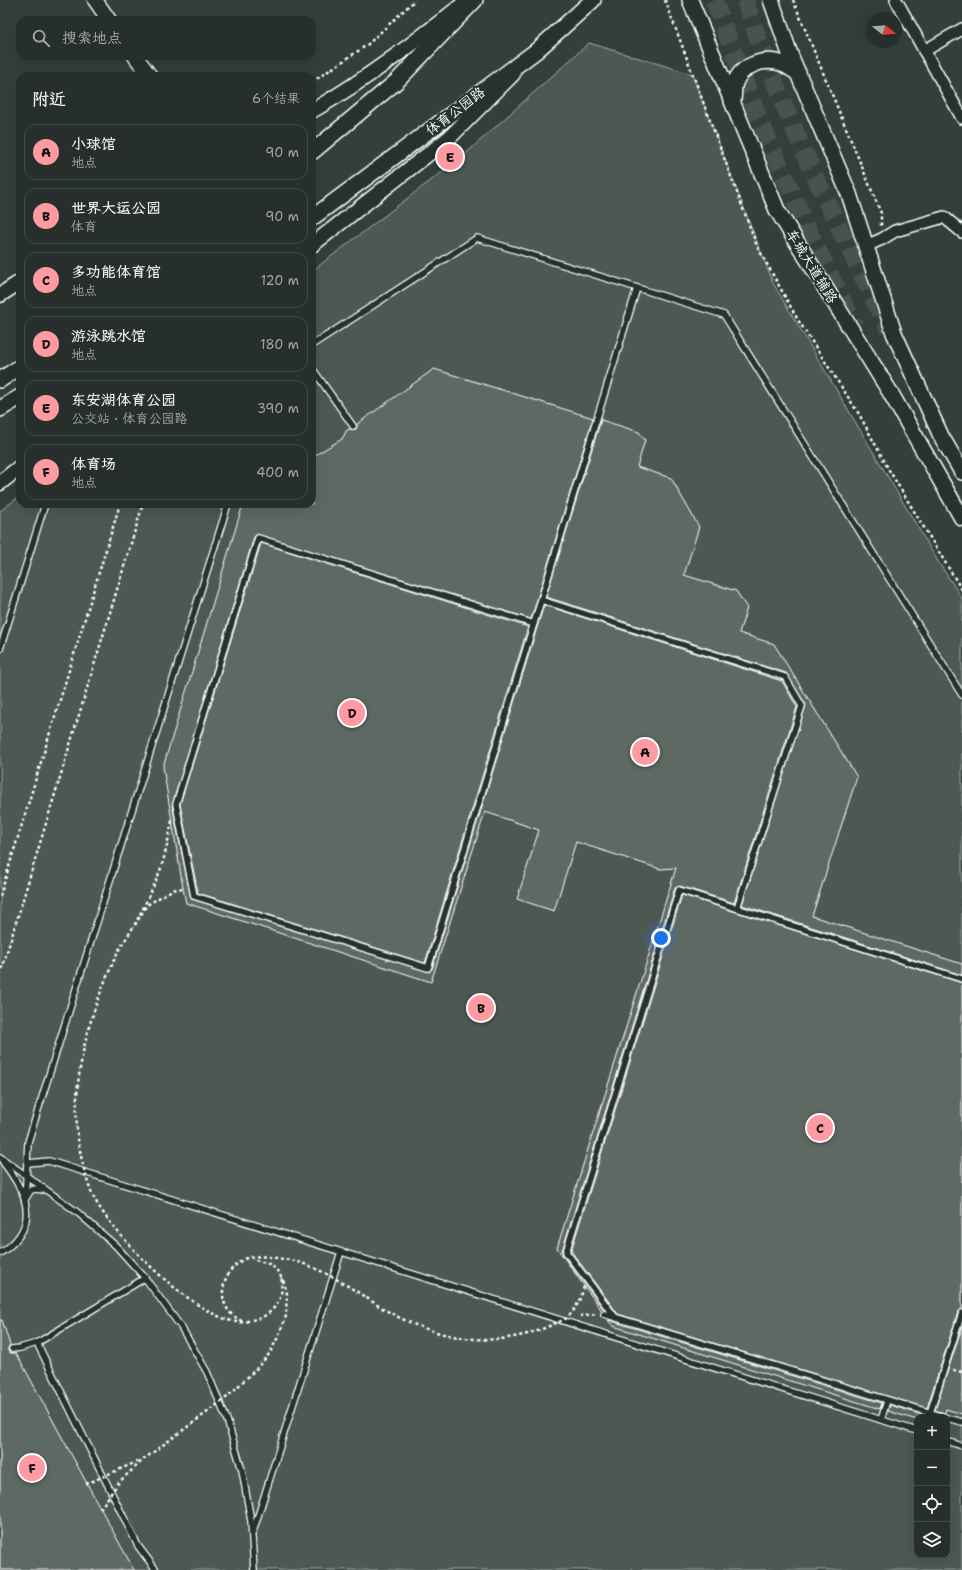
<!DOCTYPE html>
<html lang="zh">
<head>
<meta charset="utf-8">
<style>
	body { margin:0; font-family:"Shantell Sans","LXGW WenKai TC",sans-serif; background:#2e3734; color:#f1f3f6 }
	.controls { position:absolute; right:12px; bottom:12px; display:grid; overflow:hidden; border-radius:8px; box-shadow:0 4px 16px #0002 }
	.controls button { width:36px; height:36px; display:grid; place-items:center; padding:0; border:0; border-bottom:1px solid #424a48; background:#262f2c; color:#f1f3f6; font:20px sans-serif }
	.compass { position:absolute; left:866px; top:12px; width:36px; height:36px; border-radius:50%; background:#262f2c; box-shadow:0 4px 16px #0002; rotate:107deg }
	.you { position:absolute; left:661px; top:938px; width:14px; height:14px; margin:-10px; border:3px solid #fff; border-radius:50%; background:#1a73e8; box-shadow:0 0 0 6px #1a73e833 }
	.badge { display:grid; place-items:center; width:26px; height:26px; border-radius:50%; background:#ff9aa2; color:#111; font-size:13px; font-weight:700 }
	.pin { position:absolute; translate:-50% -50%; border:2px solid #fff; box-shadow:0 1px 4px #0006 }
	.list { margin:0; padding:0; list-style:none }
	h2 { display:flex; justify-content:space-between; align-items:center; height:52px; margin:0; padding:0 16px; font-size:17px }
	h2 small { font-size:13px; font-weight:400; color:#a4a9a9 }
	.list li { display:grid; grid-template-columns:26px 1fr auto; gap:12px; align-items:center; box-sizing:border-box; height:56px; margin:0 8px 8px; padding:0 8px; border:1px solid #424a48; border-radius:12px }
	.list b { display:block; font-size:15px; white-space:nowrap }
	.list p { margin:0; font-size:13px; white-space:nowrap; color:#a4a9a9 }
	.list em { font-size:13px; font-style:normal; color:#a4a9a9 }
	.icon { flex:none; width:22px; height:22px; fill:none; stroke:currentColor; stroke-width:2; stroke-linecap:round; stroke-linejoin:round }
	.map { position:relative; flex:none; width:962px; height:1570px; overflow:hidden }
	.search { position:absolute; background:#262f2c; box-shadow:0 4px 16px #0002; left:16px; top:16px; width:300px; height:44px; display:flex; align-items:center; gap:10px; box-sizing:border-box; padding:0 14px; border-radius:12px; color:#a4a9a9; font-size:15px }
	.panel { position:absolute; background:#262f2c; box-shadow:0 4px 16px #0002; left:16px; top:72px; width:300px; height:436px; border-radius:12px }
	.map>svg:first-child { display:block }
	.green { fill:#4d5853; stroke:#a6aca9; fill-rule:evenodd }
	.building { fill:#5f6964; stroke:#fff }
	.lines { fill:none; stroke-linecap:round; stroke-linejoin:round }
	.trunk-tunnel { stroke:#47524e; stroke-width:18; stroke-dasharray:18 9; stroke-linecap:butt }
	.service-casing { stroke:#fff; stroke-width:8 }
	.minor-casing { stroke:#fff; stroke-width:14 }
	.tertiary-casing { stroke:#fff; stroke-width:17 }
	.secondary-casing { stroke:#fff; stroke-width:18 }
	.path { stroke:#fff; stroke-width:2.5; stroke-dasharray:3 3; stroke-linecap:butt }
	.service { stroke:#26332d; stroke-width:5.5 }
	.minor { stroke:#26332d; stroke-width:11 }
	.tertiary { stroke:#26332d; stroke-width:14 }
	.secondary { stroke:#26332d; stroke-width:15 }
	.path-bridge { stroke:#fff; stroke-width:2.5; stroke-dasharray:3 3; stroke-linecap:butt }
	.labels { text-anchor:middle; stroke-width:4; stroke-linejoin:round; paint-order:stroke }
	.street-label { font-size:14px; fill:#fff; stroke:#26332d }
</style>
</head>
<body>
<div class="map">
<svg width="962" height="1570" viewBox="0 0 962 1570">
	<rect width="100%" height="100%" fill="#333f3a"/>
	<filter id="ink" filterUnits="userSpaceOnUse"><feTurbulence type="fractalNoise" baseFrequency=".025" numOctaves="2"/><feDisplacementMap in="SourceGraphic" scale="8" xChannelSelector="R" yChannelSelector="G"/><feConvolveMatrix kernelMatrix="1 2 1 2 8 2 1 2 1" color-interpolation-filters="sRGB"/></filter>
	<g filter="url(#ink)">
		<path class="green" d="M 589,43 L 692,74 L 773,283 L 939,563 L 962,598 L 962,1570 L 0,1570 L 0,511 L 20,496 L 20,504 L 312,504 L 312,271 L 463,156 ZM 917,1417 L 947,1417 L 947,1555 L 917,1555 Z"/>
		<g class="building">
			<path d="M 434,369 L 593,418 L 531,619 L 257,534 L 254,537 L 172,805 L 191,899 L 429,972 L 432,969 L 544,605 L 782,681 L 797,707 L 734,903 L 680,886 L 675,888 L 562,1251 L 563,1255 L 604,1310 L 602,1311 L 557,1248 L 676,868 L 660,869 L 576,842 L 554,911 L 517,899 L 539,830 L 485,812 L 431,982 L 186,903 L 183,888 L 163,767 L 243,504 L 312,504 L 312,457 L 342,439 L 347,430 L 350,429 L 355,430 L 357,427 L 357,424 Z"/>
			<path d="M 601,420 L 639,432 L 645,440 L 637,467 L 671,478 L 699,527 L 684,575 L 736,591 L 747,608 L 739,633 L 774,644 L 857,777 L 812,916 L 962,964 L 962,975 L 742,905 L 806,705 L 786,673 L 546,597 Z"/>
			<path d="M 261,543 L 528,627 L 425,963 L 198,893 L 180,804 Z"/>
			<path d="M 682,895 L 962,983 L 962,1309 L 958,1312 L 927,1408 L 618,1314 L 571,1251 Z"/>
			<path d="M 0,1320 L 2,1320 L 10,1345 L 8,1348 L 8,1351 L 11,1353 L 15,1353 L 20,1360 L 134,1570 L 0,1570 Z"/>
			<path d="M 608,1320 L 882,1403 L 880,1409 L 613,1326 Z"/>
			<path d="M 962,1327 L 962,1414 L 946,1409 L 945,1413 L 935,1410 Z"/>
			<path d="M 890,1405 L 928,1417 L 929,1417 L 917,1417 L 917,1420 L 888,1411 Z"/>
		</g>
		<g class="lines">
			<g class="trunk-tunnel">
				<path d="M 714,0 L 758,116 L 808,230 L 855,326"/>
				<path d="M 745,0 C 782,114 836,222 889,330"/>
			</g>
			<defs>
				<g id="service">
					<path d="M 312,345 L 477,238 L 724,315 L 962,695"/>
					<path d="M 312,368 L 353,426"/>
					<path d="M 541,600 L 785,677 L 802,706 L 737,908"/>
					<path d="M 534,624 L 258,538 L 176,804 L 194,896 L 428,968 L 637,288"/>
					<path d="M 0,649 L 45,504"/>
					<path d="M 0,1157 L 77,1212 L 116,1246 L 145,1278 L 181,1327 L 207,1372 L 227,1420 L 242,1470 L 251,1521 L 254,1570"/>
					<path d="M 28,1163 L 49,1161 L 917,1431"/>
					<path d="M 26,1198 L 31,1190 L 36,1189 L 43,1190"/>
					<path d="M 25,1202 L 28,1142 L 228,504"/>
					<path d="M 0,1253 C 7,1249 14,1243 19,1236 C 37,1211 19,1183 3,1162"/>
					<path d="M 604,1314 L 944,1417"/>
					<path d="M 615,1317 L 566,1252 L 679,890 L 962,979"/>
					<path d="M 37,1343 L 138,1546 L 156,1570"/>
					<path d="M 12,1349 L 20,1348 L 37,1343 L 145,1278"/>
					<path d="M 930,1413 L 962,1313"/>
					<path d="M 947,1418 L 962,1422"/>
					<path d="M 881,1420 L 886,1404"/>
					<path d="M 947,1441 L 962,1446"/>
					<path d="M 253,1532 L 341,1252"/>
				</g>
				<g id="minor">
					<path d="M 896,0 L 962,118"/>
					<path d="M 924,51 L 962,29"/>
					<path d="M 866,246 L 882,239 L 895,231 L 944,217 L 962,232"/>
				</g>
				<g id="tertiary">
					<path d="M 95,0 L 109,20"/>
					<path d="M 135,56 L 150,76"/>
					<path d="M 312,111 C 367,79 418,40 468,0"/>
					<path d="M 312,245 L 450,137 L 513,74"/>
					<path d="M 0,295 L 20,282"/>
					<path d="M 0,483 L 20,467"/>
				</g>
				<g id="secondary">
					<path d="M 690,0 L 777,210 L 890,392 L 962,518"/>
					<path d="M 771,0 L 791,57 L 849,194 L 894,333 L 941,436 L 962,472"/>
					<path d="M 733,101 C 734,96 733,88 735,83 C 740,67 760,59 776,62 C 784,63 791,69 798,73"/>
					<path d="M 312,152 L 397,81 L 475,0"/>
					<path d="M 312,218 L 536,51 L 593,0"/>
					<path d="M 0,380 L 20,367"/>
					<path d="M 0,409 L 20,397"/>
				</g>
			</defs>
			<use href="#service" class="service-casing"/>
			<use href="#minor" class="minor-casing"/>
			<use href="#tertiary" class="tertiary-casing"/>
			<use href="#secondary" class="secondary-casing"/>
			<g class="path">
				<path d="M 665,0 L 757,246 L 798,320 L 859,414 L 889,470 L 962,590"/>
				<path d="M 793,0 L 881,213 L 881,226"/>
				<path d="M 312,82 L 367,45 L 415,0"/>
				<path d="M 0,896 L 120,504"/>
				<path d="M 135,925 L 147,905 L 172,890 L 183,888"/>
				<path d="M 0,975 L 143,504"/>
				<path d="M 580,1316 L 596,1314"/>
				<path d="M 953,1370 L 962,1372"/>
			</g>
			<use href="#service" class="service"/>
			<use href="#minor" class="minor"/>
			<use href="#tertiary" class="tertiary"/>
			<use href="#secondary" class="secondary"/>
			<g class="path-bridge">
				<path d="M 172,821 C 168,840 165,859 158,876 C 151,892 143,909 135,924 C 130,933 124,941 119,950 C 92,1005 73,1068 77,1130 C 78,1146 86,1183 94,1198 C 114,1236 193,1316 237,1322 C 243,1323 251,1320 257,1319 C 267,1317 279,1305 281,1294 C 282,1289 281,1283 282,1277"/>
				<path d="M 242,1321 C 213,1309 219,1269 247,1258 C 257,1255 273,1257 283,1259 C 313,1262 348,1286 373,1302 C 415,1331 472,1348 523,1335 C 537,1332 552,1325 565,1319 C 576,1311 581,1298 584,1286"/>
				<path d="M 86,1484 L 141,1460"/>
				<path d="M 100,1509 L 119,1482 L 144,1459 L 225,1399 L 257,1368 L 270,1353 L 278,1337 L 286,1316 L 287,1293 L 283,1280 L 276,1269 L 269,1264 L 252,1259"/>
			</g>
		</g>
	</g>
	<g class="labels">
		<g class="street-label">
			<text transform="translate(455 111) rotate(-37)" y="5">体育公园路</text>
			<text transform="translate(812 266) rotate(58)" y="5">车城大道辅路</text>
		</g>
	</g>
</svg>
<div class="controls">
<button>+</button>
<button>−</button>
<button><svg class="icon" aria-label="locate" viewBox="0 0 24 24"><circle cx="12" cy="12" r="6"/><path d="M12 2v4M12 18v4M2 12h4M18 12h4"/></svg></button>
<button><svg class="icon" aria-label="layers" viewBox="0 0 24 24"><path d="M12 4l9 5-9 5-9-5zM3 14l9 5 9-5"/></svg></button>
</div>
<svg class="compass" viewBox="-18 -18 36 36"><path d="M0-13l5 13h-10z" fill="#e53935"/><path d="M0 13l5-13h-10z" fill="#a4a9a9"/></svg>
<div class="you"></div>
<div class="pin badge" style="left:645px;top:752px">A</div>
<div class="pin badge" style="left:481px;top:1008px">B</div>
<div class="pin badge" style="left:820px;top:1128px">C</div>
<div class="pin badge" style="left:352px;top:713px">D</div>
<div class="pin badge" style="left:450px;top:157px">E</div>
<div class="pin badge" style="left:32px;top:1468px">F</div>
<div class="search"><svg class="icon" aria-label="search" viewBox="0 0 24 24"><circle cx="10" cy="10" r="6"/><path d="M15 15l6 6"/></svg>搜索地点</div>
<section class="panel">
<h2>附近<small>6个结果</small></h2>
<ul class="list">
<li><span class="badge">A</span><div><b>小球馆</b><p>地点</p></div><em>90 m</em></li>
<li><span class="badge">B</span><div><b>世界大运公园</b><p>体育</p></div><em>90 m</em></li>
<li><span class="badge">C</span><div><b>多功能体育馆</b><p>地点</p></div><em>120 m</em></li>
<li><span class="badge">D</span><div><b>游泳跳水馆</b><p>地点</p></div><em>180 m</em></li>
<li><span class="badge">E</span><div><b>东安湖体育公园</b><p>公交站 · 体育公园路</p></div><em>390 m</em></li>
<li><span class="badge">F</span><div><b>体育场</b><p>地点</p></div><em>400 m</em></li>
</ul>
</section>
</div>
</body>
</html>
